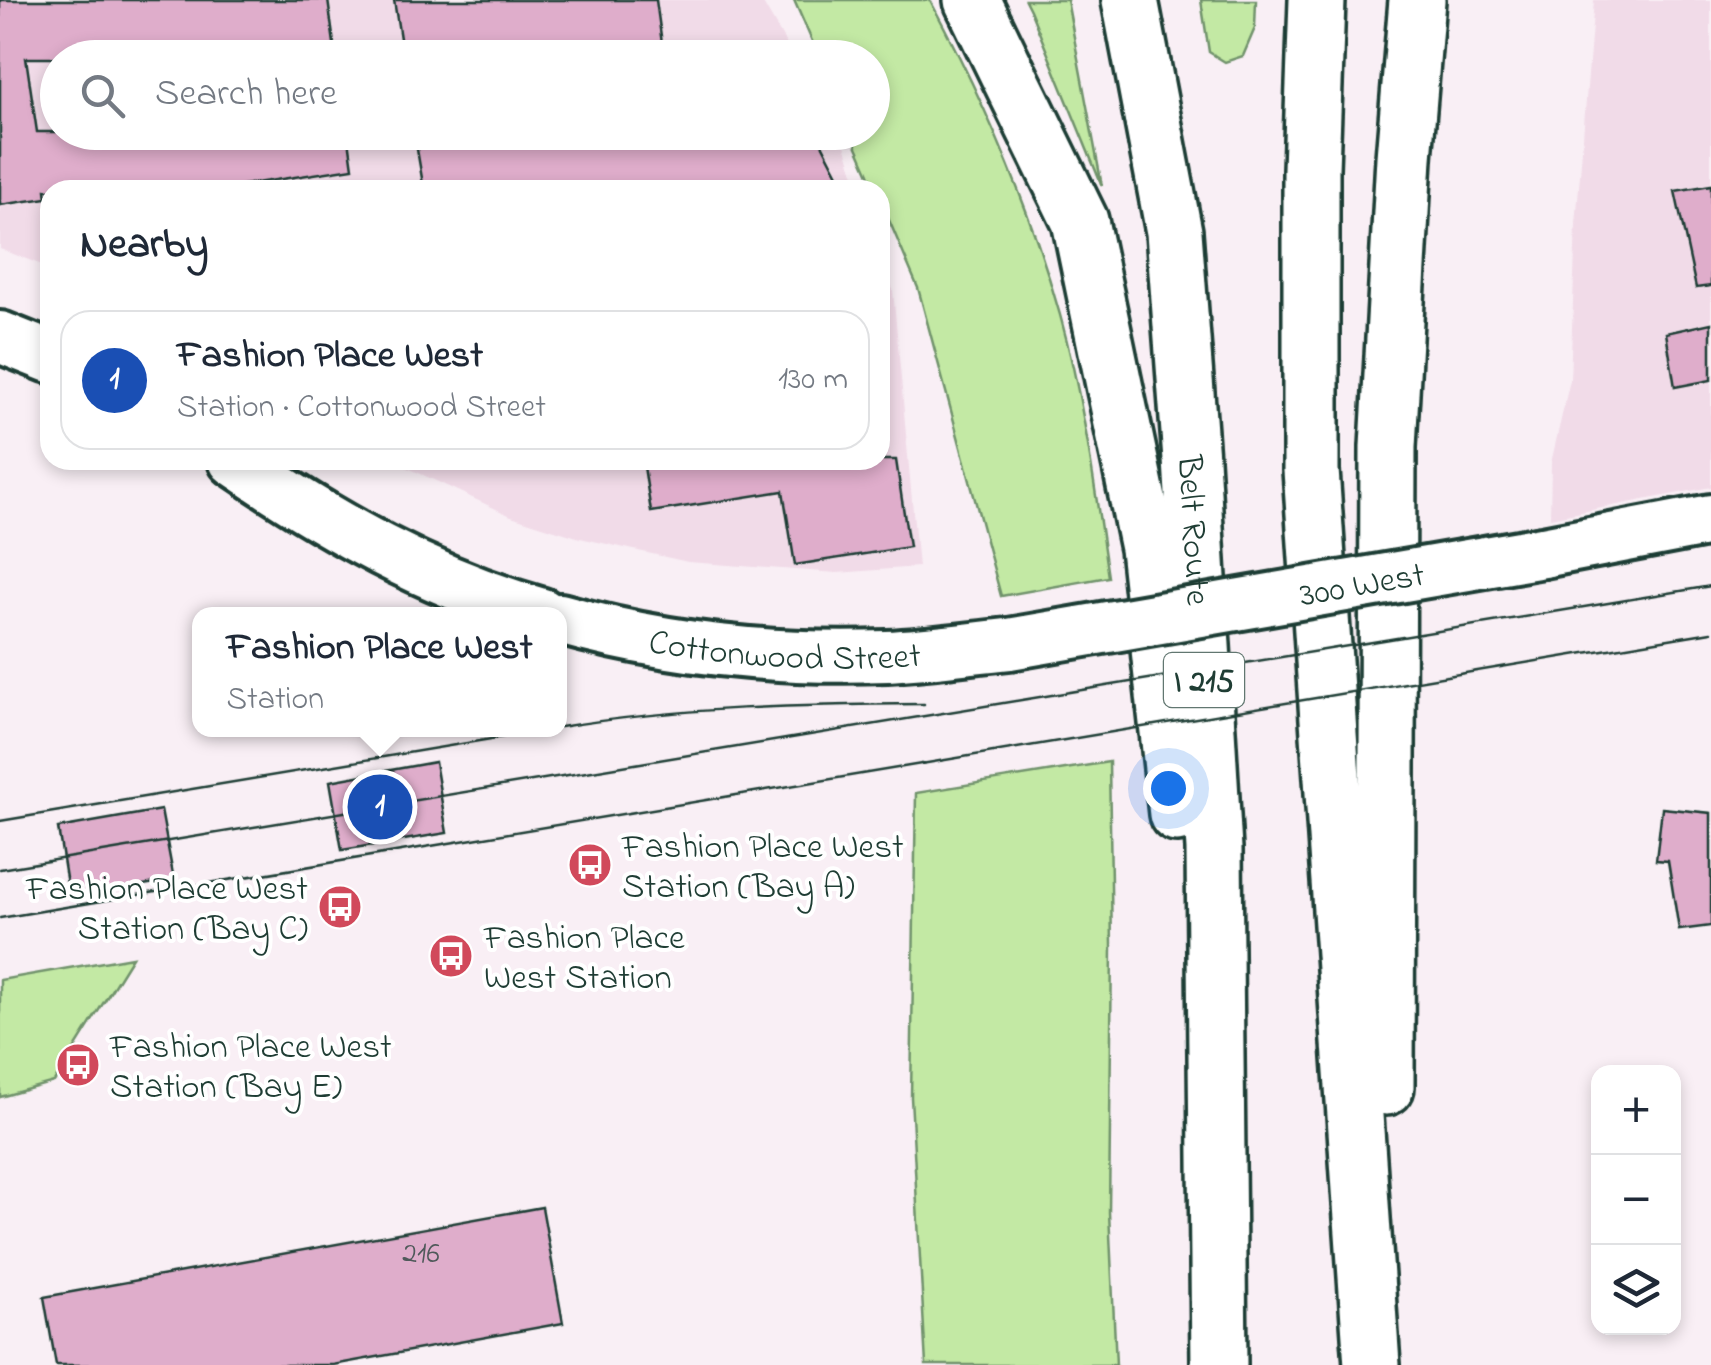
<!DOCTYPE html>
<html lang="en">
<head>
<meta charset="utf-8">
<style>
	body { margin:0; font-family:"Indie Flower",sans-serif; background:#f2f2f3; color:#1f2937 }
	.controls { position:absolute; right:30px; bottom:30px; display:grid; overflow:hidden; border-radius:20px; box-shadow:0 5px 15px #0003 }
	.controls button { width:90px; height:90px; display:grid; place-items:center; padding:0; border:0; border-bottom:2px solid #e0e1e3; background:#fff; color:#1f2937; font:50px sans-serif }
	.you { position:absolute; left:1168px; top:788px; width:35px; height:35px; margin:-25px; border:8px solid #fff; border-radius:50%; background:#1a73e8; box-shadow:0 0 0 15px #1a73e833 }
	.badge { display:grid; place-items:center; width:65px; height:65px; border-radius:50%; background:#d1495b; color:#fff; font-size:32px; font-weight:700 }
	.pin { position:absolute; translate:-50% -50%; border:5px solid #fff; box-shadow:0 2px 10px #0006 }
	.popup { position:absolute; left:192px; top:607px; width:375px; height:130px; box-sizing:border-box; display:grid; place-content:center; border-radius:20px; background:#fff; filter:drop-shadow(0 2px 8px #0005); font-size:32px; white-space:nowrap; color:#747a83 }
	.popup b { font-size:38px; color:#1f2937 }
	.popup::after { content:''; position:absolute; left:50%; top:100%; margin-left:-20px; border:20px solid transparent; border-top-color:#fff }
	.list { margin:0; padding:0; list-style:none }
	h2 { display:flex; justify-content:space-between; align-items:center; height:130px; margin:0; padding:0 40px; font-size:42px }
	h2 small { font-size:32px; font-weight:400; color:#747a83 }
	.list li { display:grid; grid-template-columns:65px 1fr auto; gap:30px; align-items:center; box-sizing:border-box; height:140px; margin:0 20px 20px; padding:0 20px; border:2px solid #e0e1e3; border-radius:30px }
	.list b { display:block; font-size:38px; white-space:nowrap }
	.list p { margin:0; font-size:32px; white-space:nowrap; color:#747a83 }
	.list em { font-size:32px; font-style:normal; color:#747a83 }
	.icon { flex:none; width:55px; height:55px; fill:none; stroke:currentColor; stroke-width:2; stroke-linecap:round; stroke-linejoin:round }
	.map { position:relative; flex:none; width:1711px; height:1365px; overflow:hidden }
	.search { position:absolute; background:#fff; box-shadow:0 5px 15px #0003; left:40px; top:40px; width:850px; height:110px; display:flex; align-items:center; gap:25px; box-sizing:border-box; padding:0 35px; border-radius:55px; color:#747a83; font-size:38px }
	.panel { position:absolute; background:#fff; box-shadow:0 5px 15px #0003; left:40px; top:180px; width:850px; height:290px; border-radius:30px }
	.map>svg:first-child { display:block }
	.built { fill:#f1dbe8 }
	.green { fill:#c3e9a4; stroke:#71936c; stroke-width:2.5 }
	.building { fill:#dfadcb; stroke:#1f3d34; stroke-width:2.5 }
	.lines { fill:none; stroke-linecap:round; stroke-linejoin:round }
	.minor-casing { stroke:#1f3d34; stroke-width:58 }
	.highway-casing { stroke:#1f3d34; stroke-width:62 }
	.minor { stroke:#fff; stroke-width:50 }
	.highway { stroke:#fff; stroke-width:55 }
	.tram { stroke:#1f3d34; stroke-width:2.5 }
	.minor-bridge-casing { stroke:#1f3d34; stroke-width:58; stroke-linecap:butt }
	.minor-bridge { stroke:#fff; stroke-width:50 }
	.labels { text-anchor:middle; stroke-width:8; stroke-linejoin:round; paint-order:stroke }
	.number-label { font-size:30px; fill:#4f595a }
	.shield { fill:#fff; stroke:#627771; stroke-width:2.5 }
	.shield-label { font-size:32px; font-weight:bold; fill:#1f3d34 }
	.street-label { font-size:35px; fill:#1f3d34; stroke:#fff }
	.poi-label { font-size:35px; fill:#1f3d34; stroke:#fff; text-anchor:start }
</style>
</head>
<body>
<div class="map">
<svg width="1711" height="1365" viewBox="0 0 1711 1365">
	<rect width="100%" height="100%" fill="#f9eff5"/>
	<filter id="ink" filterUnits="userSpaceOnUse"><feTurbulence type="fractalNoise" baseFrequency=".01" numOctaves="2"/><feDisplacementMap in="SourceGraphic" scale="20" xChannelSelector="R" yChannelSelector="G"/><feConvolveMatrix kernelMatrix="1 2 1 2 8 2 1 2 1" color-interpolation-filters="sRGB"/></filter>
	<g filter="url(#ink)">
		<g class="built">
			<path d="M 0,0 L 761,0 L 794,57 L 58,58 L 58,132 L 841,133 L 860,190 L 50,190 L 50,268 L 0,249 Z"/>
			<path d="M 1594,0 L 1711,0 L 1711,487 L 1550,518 L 1551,463 L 1570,380 L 1576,224 Z"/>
			<path d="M 880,251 L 893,290 L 918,567 L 837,573 L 688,562 L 580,538 L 511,516 L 391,460 L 880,460 Z"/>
		</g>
		<g class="green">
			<path d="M 794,0 L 930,0 C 983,99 1030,207 1060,315 C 1084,401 1095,490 1108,577 L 1001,596 L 918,288 L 880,199 L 880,190 L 876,190 L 851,133 L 872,132 L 872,58 L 819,57 Z"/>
			<path d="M 1025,0 L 1067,0 L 1102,186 L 1030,10 Z"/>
			<path d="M 1201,0 L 1256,0 L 1255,28 L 1243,56 L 1225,62 L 1209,52 Z"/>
			<path d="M 1109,762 L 1112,947 L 1109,1212 L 1116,1365 L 926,1365 L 911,1097 L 916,793 Z"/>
			<path d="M 132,957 L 54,1082 L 0,1097 L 0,980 Z"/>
		</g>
		<g class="building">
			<path d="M 0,0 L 328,0 L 336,58 L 26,58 L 37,132 L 348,132 L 353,168 L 210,190 L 46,190 L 47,198 L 0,205 Z"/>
			<path d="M 394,0 L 656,0 L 664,58 L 403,58 Z"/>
			<path d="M 414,132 L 816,132 L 846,190 L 424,190 Z"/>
			<path d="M 1711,185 L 1711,286 L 1696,288 L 1675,191 Z"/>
			<path d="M 1711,323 L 1711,380 L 1675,387 L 1666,333 Z"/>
			<path d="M 643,460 L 896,460 L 909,547 L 795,565 L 783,491 L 651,512 Z"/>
			<path d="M 435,762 L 447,833 L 342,850 L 330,781 Z"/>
			<path d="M 1662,808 L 1711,813 L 1711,926 L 1679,930 L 1668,861 L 1656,860 Z"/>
			<path d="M 161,810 L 174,880 L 69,897 L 58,828 Z"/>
			<path d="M 542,1207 L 563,1323 L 333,1365 L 56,1365 L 44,1297 Z"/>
		</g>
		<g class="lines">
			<defs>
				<g id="minor">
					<path d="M 0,337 L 50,357"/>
					<path d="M 234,460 C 330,526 429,582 542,614"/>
					<path d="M 1543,552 L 1711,520"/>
					<path id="s1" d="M 560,619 C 666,649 777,660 887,656 C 928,654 969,648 1009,644"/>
				</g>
				<g id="highway">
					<path d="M 972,0 L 1080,221 L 1148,548 L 1177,814"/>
					<path id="s2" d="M 1130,0 L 1174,232 L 1191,459 L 1214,849 L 1219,1365"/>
					<path d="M 1317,0 L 1311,169 L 1311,470 L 1372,1365"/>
					<path d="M 1386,1087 L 1388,447 L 1404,158 L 1417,0"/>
				</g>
			</defs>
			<use href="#minor" class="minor-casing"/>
			<use href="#highway" class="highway-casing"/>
			<use href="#minor" class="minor"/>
			<use href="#highway" class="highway"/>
			<g class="tram">
				<path d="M 560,727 C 681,707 802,705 924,704"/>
				<path d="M 0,821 L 545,730"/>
				<path d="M 0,869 L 1711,586"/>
				<path d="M 0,918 L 1711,632"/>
			</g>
			<defs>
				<g id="minor-bridge">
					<path id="s3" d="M 1009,644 L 1543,552"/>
				</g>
			</defs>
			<use href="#minor-bridge" class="minor-bridge-casing"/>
			<use href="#minor-bridge" class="minor-bridge"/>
		</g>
	</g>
	<defs>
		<symbol id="bus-disc" viewBox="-11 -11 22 22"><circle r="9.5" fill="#d1495b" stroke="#fff"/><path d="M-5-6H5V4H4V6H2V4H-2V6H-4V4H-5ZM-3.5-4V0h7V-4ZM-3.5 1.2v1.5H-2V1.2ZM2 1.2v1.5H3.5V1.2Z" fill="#fff"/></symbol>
	</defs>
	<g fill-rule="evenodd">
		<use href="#bus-disc" x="565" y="840" width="50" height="50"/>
		<use href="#bus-disc" x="315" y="882" width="50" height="50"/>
		<use href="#bus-disc" x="426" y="931" width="50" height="50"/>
		<use href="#bus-disc" x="53" y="1040" width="50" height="50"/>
	</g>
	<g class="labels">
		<g class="number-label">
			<text x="421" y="1262">216</text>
		</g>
		<rect class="shield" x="1164" y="653" width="80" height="54" rx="8"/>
		<g class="shield-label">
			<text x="1204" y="691">I 215</text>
		</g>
		<g class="street-label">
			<text dy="12" stroke="none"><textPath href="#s2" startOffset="535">Belt Route</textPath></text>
			<text dy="12" stroke="none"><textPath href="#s3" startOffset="358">300 West</textPath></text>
			<text dy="12" stroke="none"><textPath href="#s1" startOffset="228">Cottonwood Street</textPath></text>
		</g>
		<g class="poi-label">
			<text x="622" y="857">Fashion Place West<tspan x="622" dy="40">Station (Bay A)</tspan></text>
			<text x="308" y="899" text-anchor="end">Fashion Place West<tspan x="308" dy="40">Station (Bay C)</tspan></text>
			<text x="484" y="948">Fashion Place<tspan x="484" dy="40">West Station</tspan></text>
			<text x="110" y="1057">Fashion Place West<tspan x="110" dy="40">Station (Bay E)</tspan></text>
		</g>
	</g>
</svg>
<div class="controls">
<button>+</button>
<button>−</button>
<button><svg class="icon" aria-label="layers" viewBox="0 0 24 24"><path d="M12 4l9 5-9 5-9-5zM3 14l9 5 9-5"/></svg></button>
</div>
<div class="you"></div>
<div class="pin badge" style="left:380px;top:807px;background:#1a4fb4">1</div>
<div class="popup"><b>Fashion Place West</b>Station</div>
<div class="search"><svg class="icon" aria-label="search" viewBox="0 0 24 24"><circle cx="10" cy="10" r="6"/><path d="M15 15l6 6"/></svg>Search here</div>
<section class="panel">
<h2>Nearby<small></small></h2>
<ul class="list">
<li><span class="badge" style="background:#1a4fb4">1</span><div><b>Fashion Place West</b><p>Station · Cottonwood Street</p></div><em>130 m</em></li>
</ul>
</section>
</div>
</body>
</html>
